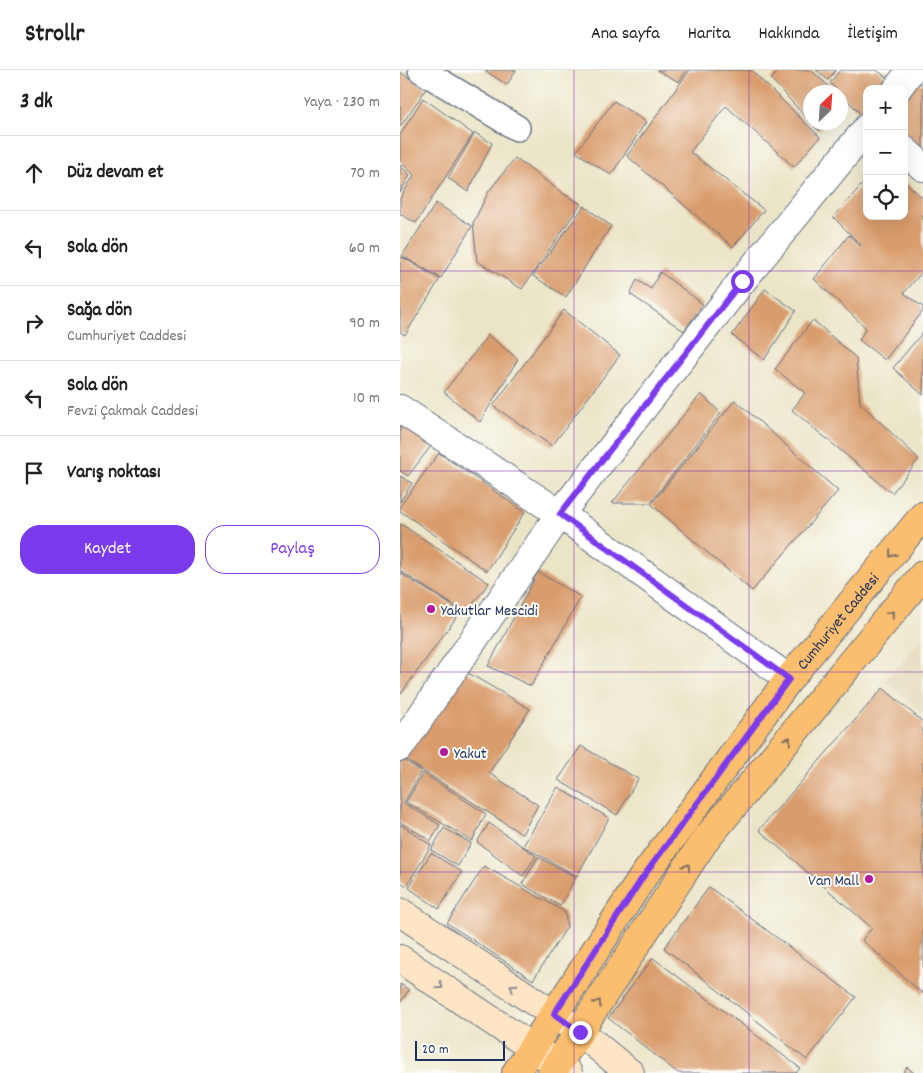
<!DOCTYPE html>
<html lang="tr">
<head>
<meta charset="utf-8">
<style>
	body { margin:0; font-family:Dekko,sans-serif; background:#f2f2f2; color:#222 }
	.controls { position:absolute; right:15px; top:15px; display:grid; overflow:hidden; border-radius:10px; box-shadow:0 5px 20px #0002 }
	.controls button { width:45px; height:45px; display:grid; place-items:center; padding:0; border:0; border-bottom:1px solid #e0e0e0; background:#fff; color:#222; font:25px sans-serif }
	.compass { position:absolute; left:403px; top:15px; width:45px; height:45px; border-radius:50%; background:#fff; box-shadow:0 5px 20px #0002; rotate:25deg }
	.scale { position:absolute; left:15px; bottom:12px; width:90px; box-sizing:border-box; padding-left:5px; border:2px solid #1b2f5e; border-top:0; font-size:14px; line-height:18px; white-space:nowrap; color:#1b2f5e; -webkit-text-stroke:4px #fdfcf7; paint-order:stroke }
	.stop { position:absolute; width:15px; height:15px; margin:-11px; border:4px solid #7c3aed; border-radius:50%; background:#fff }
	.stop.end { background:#7c3aed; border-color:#fff; box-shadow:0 1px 5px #0008 }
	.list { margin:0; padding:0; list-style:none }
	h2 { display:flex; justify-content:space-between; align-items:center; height:65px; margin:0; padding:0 20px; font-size:21px }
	h2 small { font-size:16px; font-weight:400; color:#767676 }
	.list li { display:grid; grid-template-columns:32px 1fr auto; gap:15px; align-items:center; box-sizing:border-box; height:75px; padding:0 20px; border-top:1px solid #e0e0e0 }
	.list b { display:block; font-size:19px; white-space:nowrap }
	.list p { margin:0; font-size:16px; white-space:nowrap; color:#767676 }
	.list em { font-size:16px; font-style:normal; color:#767676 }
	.actions { display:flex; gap:10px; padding:15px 20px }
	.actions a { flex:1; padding:11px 0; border:1px solid #7c3aed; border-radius:20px; text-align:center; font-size:18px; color:#7c3aed }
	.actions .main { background:#7c3aed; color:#fff }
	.icon { flex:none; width:28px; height:28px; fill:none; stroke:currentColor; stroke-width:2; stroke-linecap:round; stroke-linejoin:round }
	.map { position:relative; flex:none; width:523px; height:1003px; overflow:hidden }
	header { display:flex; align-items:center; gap:30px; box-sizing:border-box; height:70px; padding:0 25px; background:#fff; border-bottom:1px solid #e0e0e0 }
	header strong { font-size:24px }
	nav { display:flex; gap:28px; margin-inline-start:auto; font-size:18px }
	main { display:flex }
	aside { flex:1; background:#fff }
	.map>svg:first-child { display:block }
	.built { fill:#e2d7b8 }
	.building { fill:#d99d6d }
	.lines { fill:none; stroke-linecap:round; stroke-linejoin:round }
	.pedestrian-casing { stroke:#646f83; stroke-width:28 }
	.minor-casing { stroke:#646f83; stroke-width:30 }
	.secondary-casing { stroke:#646f83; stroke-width:30 }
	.primary-casing { stroke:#646f83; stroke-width:30 }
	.pedestrian { stroke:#fff; stroke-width:25 }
	.minor { stroke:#fff; stroke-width:28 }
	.secondary { stroke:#fde5c5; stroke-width:28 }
	.primary { stroke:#fbbd6e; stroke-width:28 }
	.oneway { stroke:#806f65 }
	.oneway2 { stroke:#8c8a92 }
	.route { stroke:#7c3aed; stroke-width:6 }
	.grid { fill:none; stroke:#7b2cbf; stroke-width:1; stroke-opacity:0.55 }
	.poi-dot { fill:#b5179e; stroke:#fdfcf7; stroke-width:2 }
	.labels { text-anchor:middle; stroke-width:4; stroke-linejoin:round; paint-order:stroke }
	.poi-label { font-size:16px; fill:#1b2f5e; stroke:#fdfcf7; text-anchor:start }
	.street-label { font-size:16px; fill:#1b2f5e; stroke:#fdfcf7 }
</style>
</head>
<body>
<header>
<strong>Strollr</strong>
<nav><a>Ana sayfa</a><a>Harita</a><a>Hakkında</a><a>İletişim</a></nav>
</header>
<main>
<aside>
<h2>3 dk<small>Yaya · 230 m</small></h2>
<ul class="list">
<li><svg class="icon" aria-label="ahead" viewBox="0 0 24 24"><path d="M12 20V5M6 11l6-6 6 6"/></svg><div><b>Düz devam et</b></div><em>70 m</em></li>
<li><svg class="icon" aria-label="left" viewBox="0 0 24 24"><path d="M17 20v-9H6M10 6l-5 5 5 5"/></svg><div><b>Sola dön</b></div><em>60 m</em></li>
<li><svg class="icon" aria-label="right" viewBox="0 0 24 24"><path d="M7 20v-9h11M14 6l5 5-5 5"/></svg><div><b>Sağa dön</b><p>Cumhuriyet Caddesi</p></div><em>90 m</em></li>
<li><svg class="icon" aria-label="left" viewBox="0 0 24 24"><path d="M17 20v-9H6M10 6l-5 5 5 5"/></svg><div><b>Sola dön</b><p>Fevzi Çakmak Caddesi</p></div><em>10 m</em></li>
<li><svg class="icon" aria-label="arrive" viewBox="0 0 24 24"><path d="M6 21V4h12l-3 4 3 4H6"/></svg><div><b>Varış noktası</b></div></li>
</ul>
<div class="actions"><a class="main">Kaydet</a><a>Paylaş</a></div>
</aside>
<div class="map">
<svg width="523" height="1003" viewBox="0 0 523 1003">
	<rect width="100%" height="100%" fill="#fdfcf7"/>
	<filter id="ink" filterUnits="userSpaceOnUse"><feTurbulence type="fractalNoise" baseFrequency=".02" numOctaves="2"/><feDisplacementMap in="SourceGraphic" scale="10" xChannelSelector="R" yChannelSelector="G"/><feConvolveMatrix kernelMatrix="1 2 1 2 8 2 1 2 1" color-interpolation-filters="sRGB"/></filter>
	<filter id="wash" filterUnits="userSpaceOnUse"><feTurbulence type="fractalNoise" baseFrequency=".0096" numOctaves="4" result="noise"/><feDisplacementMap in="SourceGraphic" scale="20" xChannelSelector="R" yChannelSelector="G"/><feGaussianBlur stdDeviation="1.12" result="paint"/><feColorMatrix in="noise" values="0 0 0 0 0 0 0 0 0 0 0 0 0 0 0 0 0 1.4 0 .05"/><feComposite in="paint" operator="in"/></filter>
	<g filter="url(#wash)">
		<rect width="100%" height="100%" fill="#ebe5c7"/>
		<path class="built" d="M 523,567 L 523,643 L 485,611 Z"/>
		<g id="blocks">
			<g class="building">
				<path d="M 84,0 L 116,0 L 107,15 Z"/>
				<path d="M 257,0 L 287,0 L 279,12 Z"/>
				<path d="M 290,0 L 351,0 L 420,67 L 394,97 L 326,36 L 290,82 L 364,140 L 333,177 L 227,86 Z"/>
				<path d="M 380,0 L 411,0 L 435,22 L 410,22 L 410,52 L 371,9 Z"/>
				<path d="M 416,0 L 436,0 L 428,10 Z"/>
				<path d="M 440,0 L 477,0 L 487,8 L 480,19 L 467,19 L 467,38 L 462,45 L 430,13 Z"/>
				<path d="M 0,2 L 26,19 L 0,57 Z"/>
				<path d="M 516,10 L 523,15 L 523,83 L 504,67 L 504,23 Z"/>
				<path d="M 23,28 L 73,64 L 16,153 L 0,144 L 0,129 L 14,105 L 0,91 L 0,65 Z"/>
				<path d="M 214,31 L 246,52 L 211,105 L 176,82 Z"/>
				<path d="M 411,52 L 426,52 L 419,61 Z"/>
				<path d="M 75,63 L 92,73 L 68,122 L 48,108 Z"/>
				<path d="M 115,88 L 164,124 L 181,134 L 122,219 L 77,191 L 73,153 L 89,121 Z"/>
				<path d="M 0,95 L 10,105 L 0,123 Z"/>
				<path d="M 466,110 L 467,111 L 467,146 L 504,146 L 504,111 L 523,128 L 523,201 L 504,223 L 523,237 L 523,241 L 485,290 L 459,270 L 466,258 L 414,209 L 449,165 L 460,176 L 461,175 L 433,147 Z"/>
				<path d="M 36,133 L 72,156 L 41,208 L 2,186 Z"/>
				<path d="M 184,136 L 211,156 L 166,227 L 133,206 Z"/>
				<path d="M 2,187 L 40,209 L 5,265 L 0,262 L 0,190 Z"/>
				<path d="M 260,202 L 303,234 L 284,261 L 230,224 L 237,210 L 251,219 Z"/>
				<path d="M 365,219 L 396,241 L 364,290 L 332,265 Z"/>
				<path d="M 164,240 L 220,285 L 152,376 L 93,336 Z"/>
				<path d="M 413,250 L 456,288 L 460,333 L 519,389 L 492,423 L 392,340 L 405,323 L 375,299 Z"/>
				<path d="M 523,262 L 523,325 L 493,298 Z"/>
				<path d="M 88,265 L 118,289 L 80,352 L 44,322 Z"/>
				<path d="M 301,324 L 321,343 L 250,433 L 212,433 Z"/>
				<path d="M 335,330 L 438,421 L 352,521 L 251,434 Z"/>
				<path d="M 0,343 L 37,368 L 8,406 L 0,401 Z"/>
				<path d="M 39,383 L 125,442 L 87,501 L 0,441 L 0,436 Z"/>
				<path d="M 0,406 L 12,413 L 0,432 Z"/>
				<path d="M 1,454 L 89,513 L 66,543 L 0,501 L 0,456 Z"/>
				<path d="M 138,502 L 181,527 L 131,616 L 88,596 Z"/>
				<path d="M 0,503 L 61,541 L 0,625 Z"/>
				<path d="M 63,600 L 130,639 L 89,703 L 138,735 L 122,764 L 3,688 Z"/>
				<path d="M 483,618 L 523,652 L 523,924 L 462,870 L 472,858 L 359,760 Z"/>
				<path d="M 181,676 L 238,709 L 217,745 L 158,710 Z"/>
				<path d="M 0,688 L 21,701 L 4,733 L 40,755 L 31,771 L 0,752 Z"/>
				<path d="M 23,703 L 86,744 L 72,771 L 6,732 Z"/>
				<path d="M 158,717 L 209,748 L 177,806 L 123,776 Z"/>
				<path d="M 89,753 L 136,786 L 123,806 L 77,772 Z"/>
				<path d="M 0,754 L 31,775 L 7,816 L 0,812 Z"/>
				<path d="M 44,758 L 71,773 L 58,796 L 31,780 Z"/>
				<path d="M 31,783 L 62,802 L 39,839 L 9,818 Z"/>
				<path d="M 138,787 L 176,807 L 160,836 L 122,814 Z"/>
				<path d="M 84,796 L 165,842 L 167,857 L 133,910 L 47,853 Z"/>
				<path d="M 309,817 L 456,927 L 407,990 L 264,878 Z"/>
				<path d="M 253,888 L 400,998 L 396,1003 L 278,1003 L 208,948 Z"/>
				<path d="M 0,914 L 9,920 L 0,933 Z"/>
				<path d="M 507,997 L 514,1003 L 503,1003 Z"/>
			</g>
		</g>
	</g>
	<g filter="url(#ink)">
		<use href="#blocks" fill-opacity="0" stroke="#646f83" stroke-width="1"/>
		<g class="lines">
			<defs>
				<path id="pedestrian" d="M 21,0 L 117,58"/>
				<g id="minor">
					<path d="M 497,19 L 511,0"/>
					<path d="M 504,80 L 523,97"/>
					<path d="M 0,339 L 160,444 L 389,609"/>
					<path d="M 0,677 L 160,444 L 342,211 L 467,58"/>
				</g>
				<g id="secondary">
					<path d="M 0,842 L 180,962 L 230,1003"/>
					<path d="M 0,889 L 158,995 L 168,1003"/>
				</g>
				<g id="primary">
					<path id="s1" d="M 116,1003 L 243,807 L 389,609 L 523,446"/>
					<path d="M 152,1003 L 303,773 L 523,505"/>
				</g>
			</defs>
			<use href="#pedestrian" class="pedestrian-casing"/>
			<use href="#minor" class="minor-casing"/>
			<use href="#secondary" class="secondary-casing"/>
			<use href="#primary" class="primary-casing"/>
			<use href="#pedestrian" class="pedestrian"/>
			<use href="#minor" class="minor"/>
			<use href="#secondary" class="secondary"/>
			<use href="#primary" class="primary"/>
		</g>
		<defs><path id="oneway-chevron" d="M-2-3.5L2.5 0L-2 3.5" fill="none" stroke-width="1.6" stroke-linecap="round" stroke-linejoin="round" transform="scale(1.25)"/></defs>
		<g class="oneway">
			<use href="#oneway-chevron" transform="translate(492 484) rotate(129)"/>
			<use href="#oneway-chevron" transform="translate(491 544) rotate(-51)"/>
			<use href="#oneway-chevron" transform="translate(388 670) rotate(-51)"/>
			<use href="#oneway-chevron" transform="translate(287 797) rotate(-57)"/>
			<use href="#oneway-chevron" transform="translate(198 933) rotate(-57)"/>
		</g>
		<g class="oneway2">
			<use href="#oneway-chevron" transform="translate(40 916) rotate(34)"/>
			<use href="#oneway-chevron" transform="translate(113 917) rotate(-146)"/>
		</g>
	</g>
	<g class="lines" filter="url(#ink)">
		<path class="route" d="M 180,962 L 154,944 L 243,807 L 389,609 L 160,444 L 342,211"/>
	</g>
	<path class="grid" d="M 174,0 L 174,1003M 349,0 L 349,1003M 0,201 L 523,201M 0,401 L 523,401M 0,602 L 523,602M 0,802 L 523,802"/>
	<g class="poi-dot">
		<circle cx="31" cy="539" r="5"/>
		<circle cx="44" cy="682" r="5"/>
		<circle cx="469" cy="809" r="5"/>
	</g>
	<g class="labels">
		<g class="poi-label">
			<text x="41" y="545">Yakutlar Mescidi</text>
			<text x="54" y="688">Yakut</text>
			<text x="459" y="815" text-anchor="end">Van Mall</text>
		</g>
		<g class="street-label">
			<text dy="6" stroke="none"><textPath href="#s1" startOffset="555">Cumhuriyet Caddesi</textPath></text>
		</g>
	</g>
</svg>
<div class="controls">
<button>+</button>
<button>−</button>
<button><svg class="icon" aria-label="locate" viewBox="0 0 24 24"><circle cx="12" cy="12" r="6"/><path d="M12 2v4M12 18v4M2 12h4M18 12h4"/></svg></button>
</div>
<svg class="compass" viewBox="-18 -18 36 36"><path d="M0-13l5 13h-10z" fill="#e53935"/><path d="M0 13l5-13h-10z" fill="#767676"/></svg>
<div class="scale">20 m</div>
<div class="stop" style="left:342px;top:211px"></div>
<div class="stop end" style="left:180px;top:962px"></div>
</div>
</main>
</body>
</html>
